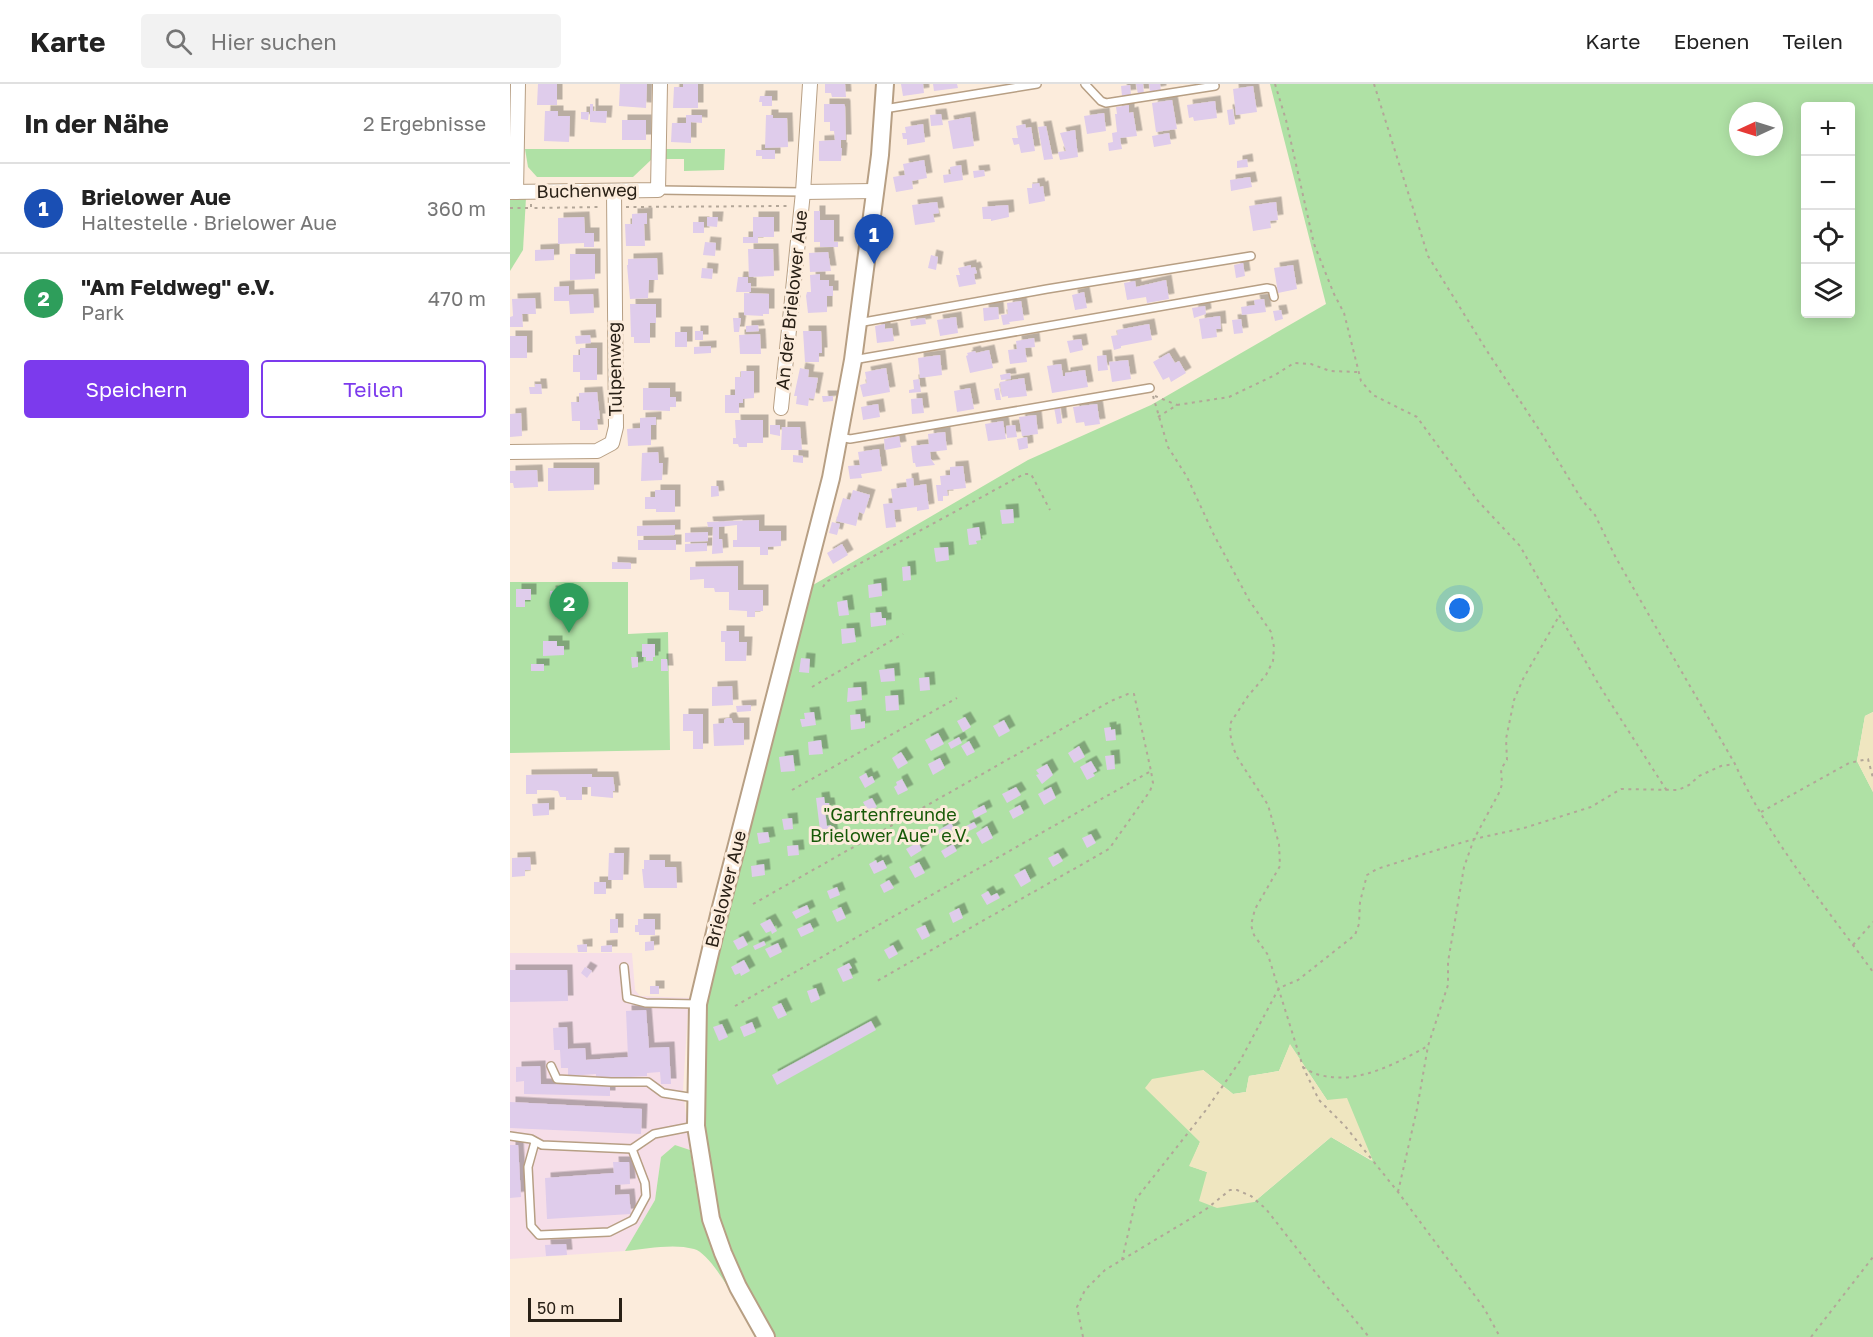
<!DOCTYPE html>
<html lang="de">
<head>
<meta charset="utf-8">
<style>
	body { margin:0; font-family:"Golos Text",sans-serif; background:#f2f2f2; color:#222 }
	.controls { position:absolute; right:18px; top:18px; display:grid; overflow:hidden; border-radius:6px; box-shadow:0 3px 15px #0003 }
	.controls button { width:54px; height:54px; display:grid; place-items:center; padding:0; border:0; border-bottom:2px solid #e0e0e0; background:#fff; color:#222; font:30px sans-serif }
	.compass { position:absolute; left:1219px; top:18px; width:54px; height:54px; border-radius:50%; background:#fff; box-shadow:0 3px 15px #0003; rotate:266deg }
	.scale { position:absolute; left:18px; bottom:15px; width:94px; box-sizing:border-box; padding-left:6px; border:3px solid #292016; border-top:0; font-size:16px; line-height:21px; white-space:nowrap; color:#292016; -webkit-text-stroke:4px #fcecdc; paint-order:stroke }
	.you { position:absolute; left:950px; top:525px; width:21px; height:21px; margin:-15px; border:4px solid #fff; border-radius:50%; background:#1a73e8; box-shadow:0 0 0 9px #1a73e833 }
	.badge { display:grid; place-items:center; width:39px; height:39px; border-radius:50%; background:#7c3aed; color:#fff; font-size:20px; font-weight:700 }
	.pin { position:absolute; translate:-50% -50px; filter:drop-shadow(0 2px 3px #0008) }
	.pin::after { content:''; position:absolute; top:32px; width:21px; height:18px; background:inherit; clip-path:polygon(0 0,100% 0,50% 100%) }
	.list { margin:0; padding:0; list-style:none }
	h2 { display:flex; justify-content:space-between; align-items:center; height:78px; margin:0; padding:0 24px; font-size:26px }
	h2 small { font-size:20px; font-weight:400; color:#767676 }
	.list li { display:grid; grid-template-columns:39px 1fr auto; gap:18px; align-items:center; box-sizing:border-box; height:90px; padding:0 24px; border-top:2px solid #e0e0e0 }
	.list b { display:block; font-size:22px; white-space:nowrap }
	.list p { margin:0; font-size:20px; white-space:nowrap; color:#767676 }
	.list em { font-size:20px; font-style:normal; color:#767676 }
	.actions { display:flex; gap:12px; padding:18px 24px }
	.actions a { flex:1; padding:14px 0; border:2px solid #7c3aed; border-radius:6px; text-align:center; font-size:21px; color:#7c3aed }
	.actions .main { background:#7c3aed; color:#fff }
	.icon { flex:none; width:33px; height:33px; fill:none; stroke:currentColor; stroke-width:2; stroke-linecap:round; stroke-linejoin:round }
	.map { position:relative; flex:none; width:1363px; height:1253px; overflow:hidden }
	header { display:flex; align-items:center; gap:36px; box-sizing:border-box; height:84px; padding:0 30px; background:#fff; border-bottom:2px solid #e0e0e0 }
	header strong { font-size:28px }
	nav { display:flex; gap:33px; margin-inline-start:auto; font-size:21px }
	.search { width:420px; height:54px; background:#f2f2f2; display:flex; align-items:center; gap:15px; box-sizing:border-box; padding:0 21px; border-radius:6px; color:#767676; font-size:22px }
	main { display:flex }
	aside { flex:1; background:#fff }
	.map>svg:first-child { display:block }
	.industrial { fill:#f6dee8 }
	.green { fill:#afe1a5; fill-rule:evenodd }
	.sand { fill:#efe6c0 }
	.building { fill:#dfcceb; filter:url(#shadow) }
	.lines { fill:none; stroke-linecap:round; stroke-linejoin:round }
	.service-casing { stroke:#b79f84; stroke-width:10 }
	.minor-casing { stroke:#b79f84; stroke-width:16 }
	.tertiary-casing { stroke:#b79f84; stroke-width:20 }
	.path { stroke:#b3a698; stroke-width:2; stroke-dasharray:3 4.5; stroke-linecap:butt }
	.service { stroke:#fff; stroke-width:7 }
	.minor { stroke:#fff; stroke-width:14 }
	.tertiary { stroke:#fff; stroke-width:16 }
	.labels { text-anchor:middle; stroke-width:6; stroke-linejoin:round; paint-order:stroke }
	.street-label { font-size:18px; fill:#292016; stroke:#fcecdc }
	.park-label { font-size:18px; fill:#175907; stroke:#fcecdc }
</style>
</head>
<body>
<header>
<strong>Karte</strong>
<div class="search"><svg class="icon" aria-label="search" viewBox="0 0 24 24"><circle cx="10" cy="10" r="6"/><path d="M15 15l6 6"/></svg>Hier suchen</div>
<nav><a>Karte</a><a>Ebenen</a><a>Teilen</a></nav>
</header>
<main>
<aside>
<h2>In der Nähe<small>2 Ergebnisse</small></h2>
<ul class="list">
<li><span class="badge" style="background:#1a4fb4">1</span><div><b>Brielower Aue</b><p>Haltestelle · Brielower Aue</p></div><em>360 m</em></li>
<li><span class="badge" style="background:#2e9e5b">2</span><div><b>&quot;Am Feldweg&quot; e.V.</b><p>Park</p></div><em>470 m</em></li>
</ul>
<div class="actions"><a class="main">Speichern</a><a>Teilen</a></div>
</aside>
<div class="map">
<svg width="1363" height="1253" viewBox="0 0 1363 1253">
	<defs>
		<filter id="shadow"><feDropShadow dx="5.5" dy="-5.5" stdDeviation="0" flood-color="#0004"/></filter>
	</defs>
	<rect width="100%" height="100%" fill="#fcecdc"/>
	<path class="industrial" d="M 0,869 L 122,869 L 125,906 L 130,912 L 180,914 L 178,927 L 173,1006 L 180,1066 L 165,1061 L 151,1073 L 145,1116 L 115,1167 L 0,1175 Z"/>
	<g class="green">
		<path d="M 760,0 L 1363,0 L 1363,628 L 1355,632 L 1347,677 L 1363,708 L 1363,1253 L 262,1253 L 248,1232 L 211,1147 L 192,1043 L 192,935 L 214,829 L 273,604 L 303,501 L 518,376 L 641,321 L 816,220 ZM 1296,22 L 1340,22 L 1340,230 L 1296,230 ZM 1228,27 L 1264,27 L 1264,63 L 1228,63 ZM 780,961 L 817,1016 L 862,1077 L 821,1053 L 744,1118 L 697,1088 L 680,1082 L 690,1058 L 693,986 L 723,1010 L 736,1008 L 739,992 L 769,987 Z"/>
		<path d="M 15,65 L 143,65 L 142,75 L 123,93 L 27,93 L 18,83 Z"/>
		<path d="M 155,65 L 215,65 L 214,86 L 174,87 L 174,75 L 155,75 Z"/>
		<path d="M 0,114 L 16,114 L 13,166 L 0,187 Z"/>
		<path d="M 0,498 L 118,498 L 118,550 L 158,548 L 160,666 L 0,669 Z"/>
		<path d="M 165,1061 L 180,1066 L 186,1103 L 206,1167 L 236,1234 C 226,1218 202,1170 184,1165 C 163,1159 136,1165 115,1167 L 145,1116 L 151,1073 Z"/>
	</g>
	<g class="sand">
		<path d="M 1363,628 L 1363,708 L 1347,677 L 1355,632 Z"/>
		<path d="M 780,960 L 817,1016 L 837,1014 L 863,1077 L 821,1053 L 744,1118 L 707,1124 L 689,1117 L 697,1088 L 679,1082 L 690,1058 L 635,1004 L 642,995 L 693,986 L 723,1010 L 736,1008 L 739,992 L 769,987 Z"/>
	</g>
	<g class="building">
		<path d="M 28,0 L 47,0 L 47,21 L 27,21 Z"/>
		<path d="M 110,0 L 137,0 L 136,24 L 109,22 Z"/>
		<path d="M 173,0 L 188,0 L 188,24 L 163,24 L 164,3 L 173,3 Z"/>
		<path d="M 315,0 L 335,0 L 336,13 L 322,13 L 321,9 L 315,9 Z"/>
		<path d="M 391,0 L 413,0 L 414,9 L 393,12 Z"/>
		<path d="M 423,0 L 447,0 L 448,4 L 424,7 Z"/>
		<path d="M 626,0 L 633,0 L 634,10 L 628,10 Z"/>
		<path d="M 639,0 L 650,0 L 651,7 L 640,9 Z"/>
		<path d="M 620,1 L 621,11 L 612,12 L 611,2 Z"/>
		<path d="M 743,2 L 747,28 L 726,31 L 723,5 Z"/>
		<path d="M 250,12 L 262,12 L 262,22 L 252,22 L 252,18 L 249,18 Z"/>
		<path d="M 662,16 L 667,45 L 646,48 L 642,19 Z"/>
		<path d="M 705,17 L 707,34 L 684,37 L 683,33 L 679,34 L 677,21 Z"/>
		<path d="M 80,20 L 83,20 L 83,27 L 97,27 L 96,39 L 80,38 Z"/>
		<path d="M 314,20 L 334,20 L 335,22 L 336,56 L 331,56 L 331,64 L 332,64 L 331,77 L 309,77 L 309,57 L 325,56 L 324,47 L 320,47 L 320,38 L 314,38 Z"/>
		<path d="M 619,21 L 619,29 L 623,28 L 627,52 L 610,54 L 612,65 L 599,67 L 598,59 L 603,58 L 602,49 L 607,48 L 605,30 L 607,30 L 606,23 Z"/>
		<path d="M 723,25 L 725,40 L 719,41 L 717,26 Z"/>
		<path d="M 35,27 L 48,27 L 48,32 L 60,32 L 59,58 L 34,57 Z"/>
		<path d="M 71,28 L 79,28 L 78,36 L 71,35 Z"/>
		<path d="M 594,29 L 596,47 L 577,50 L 574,32 Z"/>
		<path d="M 431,30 L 433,41 L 421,42 L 420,31 Z"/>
		<path d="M 176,31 L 192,31 L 192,39 L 181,38 L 181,59 L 161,58 L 162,39 L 176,39 Z"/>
		<path d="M 256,31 L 263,31 L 263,34 L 277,34 L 278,63 L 255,64 Z"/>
		<path d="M 460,33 L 464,62 L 443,65 L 438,37 Z"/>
		<rect x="112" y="36" width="24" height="20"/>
		<path d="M 413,40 L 415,58 L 397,61 L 397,55 L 393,55 L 392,49 L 396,49 L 395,43 Z"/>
		<path d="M 515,40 L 516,44 L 521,43 L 525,67 L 511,69 L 509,60 L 504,61 L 502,54 L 508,54 L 506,42 Z"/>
		<path d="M 536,42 L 543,75 L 534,76 L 528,43 Z"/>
		<path d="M 565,46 L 568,73 L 550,76 L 548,68 L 556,67 L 550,49 Z"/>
		<path d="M 659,49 L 661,60 L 644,63 L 642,52 Z"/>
		<path d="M 246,66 L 265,66 L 265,75 L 252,75 L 252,72 L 246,72 Z"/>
		<path d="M 737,75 L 738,83 L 727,84 L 727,77 Z"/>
		<path d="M 414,76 L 417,94 L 402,97 L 403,105 L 386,108 L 383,93 L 395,91 L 393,80 Z"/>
		<path d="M 451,81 L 453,96 L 434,99 L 433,91 L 441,90 L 440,83 Z"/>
		<path d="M 474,86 L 475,92 L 464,94 L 463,87 Z"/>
		<path d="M 740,93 L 742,103 L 721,107 L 720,96 Z"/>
		<path d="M 529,99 L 530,103 L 533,102 L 535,117 L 519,120 L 517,104 L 522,104 L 522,100 Z"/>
		<path d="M 427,118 L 429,129 L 423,130 L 425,138 L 405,141 L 402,121 Z"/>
		<path d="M 766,118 L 768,136 L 760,137 L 761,144 L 743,147 L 739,122 Z"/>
		<path d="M 498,121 L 499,133 L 481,137 L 481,135 L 473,135 L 472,123 Z"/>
		<path d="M 304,127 L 310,127 L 310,136 L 324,136 L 324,158 L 328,158 L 328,163 L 310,163 L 310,158 L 304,158 Z"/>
		<path d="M 137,129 L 137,140 L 134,140 L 135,162 L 116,162 L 115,140 L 122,140 L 122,130 Z"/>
		<path d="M 74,133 L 75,149 L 84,149 L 84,163 L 74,163 L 74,159 L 48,160 L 48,134 Z"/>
		<path d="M 197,133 L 208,133 L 207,143 L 197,142 Z"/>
		<path d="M 243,133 L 264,133 L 264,153 L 248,153 L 248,159 L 233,159 L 233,153 L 243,153 Z"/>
		<rect x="183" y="138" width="11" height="11"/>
		<path d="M 195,158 L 206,159 L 205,172 L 193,171 Z"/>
		<path d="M 44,165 L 44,176 L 25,177 L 25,166 Z"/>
		<path d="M 238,165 L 263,165 L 264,192 L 239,193 Z"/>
		<path d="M 318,168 L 321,187 L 300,188 L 299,169 Z"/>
		<path d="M 60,170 L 85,170 L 85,195 L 60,196 Z"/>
		<path d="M 421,171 L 428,173 L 426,186 L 418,184 Z"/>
		<path d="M 147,174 L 148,196 L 139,196 L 138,214 L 120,215 L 117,181 L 118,181 L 118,175 Z"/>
		<path d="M 733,179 L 735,192 L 726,194 L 724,181 Z"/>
		<path d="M 461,181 L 461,184 L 465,183 L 467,189 L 464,190 L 466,200 L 449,203 L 446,191 L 450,191 L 448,184 Z"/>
		<path d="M 783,181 L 787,205 L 768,209 L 764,184 Z"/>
		<path d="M 192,184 L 203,185 L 202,195 L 191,194 Z"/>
		<path d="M 310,190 L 310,196 L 319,196 L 319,202 L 323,202 L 323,212 L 317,212 L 317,228 L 298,229 L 296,212 L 297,208 L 301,208 L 300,191 Z"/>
		<path d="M 228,193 L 238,193 L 238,199 L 241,199 L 241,208 L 226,208 Z"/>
		<path d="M 656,196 L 659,215 L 637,219 L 636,213 L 617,216 L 614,199 L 625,197 L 626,203 Z"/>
		<path d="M 59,202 L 59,211 L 83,210 L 84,229 L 60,230 L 59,217 L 44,217 L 44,203 Z"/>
		<path d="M 574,208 L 577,224 L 565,226 L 562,211 Z"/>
		<path d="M 234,209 L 259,210 L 259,230 L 253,230 L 253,232 L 234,231 Z"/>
		<path d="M 25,214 L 26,230 L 12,230 L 13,243 L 0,243 L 0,233 L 3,232 L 2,215 Z"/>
		<path d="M 754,215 L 756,228 L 732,231 L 731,223 L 745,221 L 744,216 Z"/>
		<path d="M 511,217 L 514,236 L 499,238 L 500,240 L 493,241 L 491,231 L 498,230 L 497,219 Z"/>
		<path d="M 120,220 L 146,220 L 146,239 L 140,239 L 140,259 L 124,259 L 124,253 L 121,253 Z"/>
		<path d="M 695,222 L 696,230 L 684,234 L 682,224 Z"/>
		<path d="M 488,223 L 489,235 L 474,237 L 473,224 Z"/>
		<path d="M 771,226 L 773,235 L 765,237 L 763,227 Z"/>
		<path d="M 710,232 L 711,245 L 706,245 L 707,253 L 692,255 L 689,235 Z"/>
		<path d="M 446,233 L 448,249 L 430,252 L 427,236 Z"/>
		<path d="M 223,234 L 231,234 L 229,248 L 224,248 Z"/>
		<path d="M 415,234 L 416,240 L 401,242 L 400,236 Z"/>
		<path d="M 731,235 L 733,249 L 724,250 L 722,236 Z"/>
		<path d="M 375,240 L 375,245 L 382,244 L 384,257 L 367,259 L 365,242 Z"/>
		<path d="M 639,240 L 642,256 L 611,262 L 611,264 L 604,266 L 601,252 L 608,251 L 607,246 Z"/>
		<path d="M 248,241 L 249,247 L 236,248 L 236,242 Z"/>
		<rect x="185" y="247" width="8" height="9"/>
		<path d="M 293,247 L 311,247 L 312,269 L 309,269 L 309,278 L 295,278 Z"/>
		<rect x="165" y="248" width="12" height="15"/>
		<path d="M 250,250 L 251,270 L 230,270 L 229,251 Z"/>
		<path d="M 80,251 L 81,259 L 66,260 L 65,252 Z"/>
		<rect x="0" y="252" width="17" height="22"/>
		<path d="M 524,254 L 525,263 L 515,264 L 517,278 L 500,280 L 498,266 L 507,265 L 506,257 Z"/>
		<path d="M 571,255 L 573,266 L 560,269 L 557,257 Z"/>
		<path d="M 201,262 L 201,269 L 184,270 L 184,263 Z"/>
		<path d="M 70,264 L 87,264 L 87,296 L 70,296 L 70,288 L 63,288 L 63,271 L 70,271 Z"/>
		<path d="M 479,266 L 483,284 L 460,289 L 456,272 L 458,271 L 457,269 L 465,267 L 466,269 Z"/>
		<path d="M 659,269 L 665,279 L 669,277 L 676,289 L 661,298 L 659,293 L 653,296 L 643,278 Z"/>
		<path d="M 430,271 L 432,291 L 410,294 L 408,274 Z"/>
		<path d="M 596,271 L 598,286 L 588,287 L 587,272 Z"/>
		<path d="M 618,276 L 621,295 L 602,298 L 599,278 Z"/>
		<path d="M 551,280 L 553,292 L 555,292 L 555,289 L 575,286 L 578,303 L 542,309 L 537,282 Z"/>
		<path d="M 290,284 L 299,286 L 298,293 L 308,294 L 304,315 L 299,314 L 298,322 L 286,320 L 287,312 L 284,312 Z"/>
		<path d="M 376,284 L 380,308 L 353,313 L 350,301 L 357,299 L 355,288 Z"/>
		<path d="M 231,287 L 244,287 L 244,314 L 233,315 L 233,319 L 229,319 L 229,329 L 215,329 L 215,311 L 225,311 L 225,293 L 231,293 Z"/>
		<path d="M 500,289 L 501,295 L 491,296 L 490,291 Z"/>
		<path d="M 514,294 L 517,312 L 498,314 L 498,312 L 492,313 L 490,298 Z"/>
		<path d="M 409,295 L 411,308 L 399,309 L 399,306 L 404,305 L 403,296 Z"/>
		<path d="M 25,300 L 31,300 L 32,310 L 20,310 L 19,303 L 25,303 Z"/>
		<path d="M 133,304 L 160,304 L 160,313 L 166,313 L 166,323 L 160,323 L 160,327 L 133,326 Z"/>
		<path d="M 460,304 L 464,325 L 447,328 L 444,307 Z"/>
		<path d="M 489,304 L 491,316 L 486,316 L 484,305 Z"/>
		<path d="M 87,308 L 90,335 L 87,335 L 88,346 L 70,346 L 70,337 L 62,337 L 61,318 L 69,318 L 69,309 Z"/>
		<path d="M 312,312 L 323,312 L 323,317 L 313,318 Z"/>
		<path d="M 412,314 L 414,329 L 402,330 L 401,315 Z"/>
		<path d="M 368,320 L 370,333 L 353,336 L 351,323 Z"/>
		<path d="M 587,320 L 590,340 L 575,342 L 574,338 L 566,339 L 563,323 Z"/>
		<path d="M 544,323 L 550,323 L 552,339 L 547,340 Z"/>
		<path d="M 11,329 L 12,352 L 0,353 L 0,330 Z"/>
		<path d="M 526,331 L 528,350 L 512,352 L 509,333 Z"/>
		<path d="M 146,333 L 146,341 L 141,341 L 141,361 L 118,362 L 117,345 L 130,344 L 130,334 Z"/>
		<path d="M 225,336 L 253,336 L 253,359 L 237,359 L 237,363 L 229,363 L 228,360 L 223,360 L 223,354 L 226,354 Z"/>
		<path d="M 493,337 L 496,355 L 478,357 L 475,340 Z"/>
		<path d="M 260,341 L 270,341 L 270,352 L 260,350 Z"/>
		<path d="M 505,341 L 507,353 L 497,354 L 496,342 Z"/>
		<path d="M 272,343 L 290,343 L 292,366 L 271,366 Z"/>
		<path d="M 435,348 L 437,366 L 420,368 L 421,375 L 425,381 L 406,383 L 405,379 L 403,379 L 401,362 L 419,360 L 418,350 Z"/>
		<path d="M 389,352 L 391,363 L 375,366 L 374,355 Z"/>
		<path d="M 517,353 L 518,364 L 509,366 L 507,355 Z"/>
		<path d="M 369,365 L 372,387 L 351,390 L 352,394 L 340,395 L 338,382 L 350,381 L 348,368 Z"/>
		<path d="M 148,368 L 149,379 L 153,379 L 152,396 L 131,397 L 132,369 Z"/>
		<path d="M 283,371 L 293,372 L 293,379 L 283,378 Z"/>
		<path d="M 453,382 L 456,404 L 437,406 L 438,412 L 433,412 L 433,417 L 428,417 L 426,401 L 431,401 L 430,392 L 440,391 L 440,383 Z"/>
		<path d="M 38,384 L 84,384 L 84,406 L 38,407 Z"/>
		<path d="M 27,386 L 28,403 L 4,404 L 3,399 L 0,399 L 0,387 Z"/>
		<path d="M 403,394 L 404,402 L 416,400 L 419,425 L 407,427 L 407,423 L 384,426 L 386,443 L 376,444 L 373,420 L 383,419 L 381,405 L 397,403 L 396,395 Z"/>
		<path d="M 201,402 L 208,402 L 209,412 L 201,413 Z"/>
		<path d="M 145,406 L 165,406 L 165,428 L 146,428 L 146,425 L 135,425 L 135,413 L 145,413 Z"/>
		<path d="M 343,406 L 360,411 L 354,430 L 349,428 L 346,442 L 326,437 L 333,414 L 340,416 Z"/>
		<path d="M 503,425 L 504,439 L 492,440 L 490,426 Z"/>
		<path d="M 249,436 L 249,447 L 271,447 L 271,462 L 258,463 L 258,471 L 250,471 L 250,463 L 223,463 L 223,456 L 227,456 L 227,441 L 209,443 L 209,455 L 212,455 L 213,469 L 202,470 L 203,443 L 198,443 L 197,438 Z"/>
		<path d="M 322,438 L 330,440 L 327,451 L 319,449 Z"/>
		<path d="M 165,441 L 165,451 L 127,452 L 127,442 Z"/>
		<path d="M 469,443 L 471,456 L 466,457 L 467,460 L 459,461 L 457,445 Z"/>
		<path d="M 198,448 L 198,457 L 175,458 L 175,449 Z"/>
		<rect x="128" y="456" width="38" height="10"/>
		<path d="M 197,459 L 197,467 L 175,468 L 175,460 Z"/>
		<path d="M 332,460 L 338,471 L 323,480 L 317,469 Z"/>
		<path d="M 438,463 L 439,476 L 426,478 L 424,464 Z"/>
		<path d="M 102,478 L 121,479 L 121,485 L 102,485 Z"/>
		<path d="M 228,482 L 228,506 L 253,506 L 253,527 L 245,527 L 245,533 L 237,533 L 237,527 L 219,526 L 219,508 L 205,508 L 204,504 L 194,504 L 194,495 L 180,496 L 180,483 Z"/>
		<path d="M 400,482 L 401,496 L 393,497 L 392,483 Z"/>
		<path d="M 371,499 L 372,512 L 359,514 L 358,501 Z"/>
		<path d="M 6,505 L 21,505 L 21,516 L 15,516 L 15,523 L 6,523 Z"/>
		<path d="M 58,506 L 58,516 L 41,516 L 40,507 Z"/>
		<path d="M 337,516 L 339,531 L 329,532 L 327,518 Z"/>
		<path d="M 371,528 L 372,534 L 376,534 L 376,541 L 361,543 L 360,529 Z"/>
		<path d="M 344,544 L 346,558 L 332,560 L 331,545 Z"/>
		<path d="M 211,547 L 229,547 L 229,558 L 237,558 L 236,577 L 215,577 L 215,558 L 211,558 Z"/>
		<path d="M 33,557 L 47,557 L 47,562 L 54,562 L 54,571 L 33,572 Z"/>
		<path d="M 132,560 L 145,560 L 145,573 L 143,573 L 143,577 L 136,577 L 136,573 L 132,573 Z"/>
		<path d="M 121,573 L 128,573 L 128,583 L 122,584 Z"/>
		<path d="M 291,574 L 300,575 L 299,589 L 289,588 Z"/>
		<path d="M 151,575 L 157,575 L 158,587 L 151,587 Z"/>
		<rect x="21" y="580" width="13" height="7"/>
		<path d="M 384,584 L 385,597 L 371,598 L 369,586 Z"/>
		<path d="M 419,593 L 420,606 L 410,607 L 409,594 Z"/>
		<path d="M 222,602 L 223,621 L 202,622 L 202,603 Z"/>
		<path d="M 351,603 L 352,616 L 337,618 L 338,604 Z"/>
		<path d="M 388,611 L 389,626 L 376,627 L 375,612 Z"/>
		<path d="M 241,621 L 241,627 L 227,628 L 226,622 Z"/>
		<path d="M 304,628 L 306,641 L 292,643 L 290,635 L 295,635 L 294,629 Z"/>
		<path d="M 173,630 L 193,630 L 193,665 L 183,665 L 183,647 L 173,647 Z"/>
		<path d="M 350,630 L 351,638 L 355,637 L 355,644 L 341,646 L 340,631 Z"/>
		<path d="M 455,633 L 461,643 L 453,648 L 447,637 Z"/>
		<path d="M 217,634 L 221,634 L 223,639 L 234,639 L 234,661 L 204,662 L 203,640 L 214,639 L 214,636 Z"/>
		<path d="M 494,636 L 500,647 L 489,653 L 483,642 Z"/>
		<path d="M 601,643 L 601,646 L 605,645 L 606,656 L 596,657 L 594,644 Z"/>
		<path d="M 428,649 L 434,660 L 421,667 L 415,656 Z"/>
		<path d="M 449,653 L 452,659 L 441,665 L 438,659 Z"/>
		<path d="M 311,656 L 313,670 L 299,671 L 298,658 Z"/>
		<path d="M 459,657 L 465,668 L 457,672 L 451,662 Z"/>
		<path d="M 569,662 L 575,673 L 564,679 L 558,669 Z"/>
		<path d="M 391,668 L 398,679 L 388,685 L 382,674 Z"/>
		<path d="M 283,671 L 285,687 L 271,688 L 269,673 Z"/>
		<path d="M 604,671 L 605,685 L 597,686 L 595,672 Z"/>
		<path d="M 430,674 L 435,684 L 423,691 L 418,680 Z"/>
		<path d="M 581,677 L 587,687 L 583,689 L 585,692 L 577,696 L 570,683 Z"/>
		<path d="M 537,680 L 543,691 L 532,700 L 526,691 L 529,690 L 526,686 Z"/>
		<path d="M 356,689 L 358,694 L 362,692 L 365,698 L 355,704 L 349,693 Z"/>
		<path d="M 82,690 L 82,693 L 103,693 L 105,707 L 103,707 L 103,714 L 81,712 L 81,703 L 72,703 L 72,716 L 56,716 L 56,713 L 50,713 L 48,707 L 40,706 L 27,706 L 27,710 L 16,710 L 16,691 Z"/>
		<path d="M 392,695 L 398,706 L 388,711 L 384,703 L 387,701 L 386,698 Z"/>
		<path d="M 506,703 L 511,711 L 497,719 L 492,710 Z"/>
		<path d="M 541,703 L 546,714 L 534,721 L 528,710 Z"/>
		<path d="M 314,713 L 315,719 L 319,719 L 320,726 L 315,727 L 317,742 L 321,741 L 323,752 L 311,754 L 306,714 Z"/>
		<path d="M 362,714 L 367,723 L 358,728 L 353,718 Z"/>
		<path d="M 39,719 L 39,731 L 23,732 L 22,720 Z"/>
		<path d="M 474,721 L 477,728 L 465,734 L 462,727 Z"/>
		<path d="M 510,721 L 514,729 L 503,735 L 499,727 Z"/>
		<path d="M 282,734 L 283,745 L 274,746 L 272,735 Z"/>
		<path d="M 464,738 L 467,743 L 457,748 L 454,743 Z"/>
		<path d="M 441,739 L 445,745 L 431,753 L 427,747 Z"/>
		<path d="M 477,742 L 483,754 L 472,760 L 466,749 Z"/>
		<path d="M 258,748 L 260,758 L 249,760 L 247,749 Z"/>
		<path d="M 581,750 L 586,759 L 577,764 L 572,754 Z"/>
		<path d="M 408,758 L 412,766 L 401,773 L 396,765 Z"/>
		<path d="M 443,760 L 447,767 L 435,774 L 431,767 Z"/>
		<path d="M 288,761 L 289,771 L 278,772 L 277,762 Z"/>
		<path d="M 99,769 L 114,769 L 113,796 L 98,796 Z"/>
		<path d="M 548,769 L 553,777 L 543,783 L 538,774 Z"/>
		<path d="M 20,773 L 21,786 L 15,786 L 15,792 L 2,793 L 2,774 Z"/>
		<path d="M 134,776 L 155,776 L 155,783 L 166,783 L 167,804 L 134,804 L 132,785 L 134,785 Z"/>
		<path d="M 366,776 L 367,779 L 373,776 L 377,784 L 364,790 L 359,780 Z"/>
		<path d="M 409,778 L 415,789 L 405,794 L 399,783 Z"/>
		<path d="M 254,780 L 255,791 L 242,793 L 241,782 Z"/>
		<path d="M 515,785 L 521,797 L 511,803 L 504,791 Z"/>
		<path d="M 379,796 L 384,804 L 374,809 L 370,801 Z"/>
		<rect x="84" y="798" width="12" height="12"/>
		<path d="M 327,803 L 330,811 L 320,815 L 317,807 Z"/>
		<path d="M 478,807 L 481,812 L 487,809 L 490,814 L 477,821 L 471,811 Z"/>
		<path d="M 297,821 L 300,828 L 286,835 L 282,828 Z"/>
		<path d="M 331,823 L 336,834 L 327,838 L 322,827 Z"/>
		<path d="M 449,824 L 453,834 L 443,839 L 439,829 Z"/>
		<rect x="100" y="835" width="8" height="14"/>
		<path d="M 128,835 L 145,835 L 145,851 L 129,851 L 129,848 L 125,848 L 125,841 L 128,841 Z"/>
		<path d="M 260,835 L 267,847 L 262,850 L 261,847 L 256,849 L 250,840 Z"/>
		<path d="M 300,839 L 304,847 L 291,853 L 287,845 Z"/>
		<path d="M 415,841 L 420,852 L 412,856 L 406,845 Z"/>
		<path d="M 233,852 L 238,861 L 228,866 L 223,857 Z"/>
		<path d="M 144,857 L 144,866 L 135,867 L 135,858 Z"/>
		<path d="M 254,857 L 256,861 L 245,866 L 243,862 Z"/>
		<path d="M 268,859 L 272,868 L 260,874 L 255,865 Z"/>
		<path d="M 77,860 L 77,868 L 68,868 L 67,861 Z"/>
		<path d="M 102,861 L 102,868 L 91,868 L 91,862 Z"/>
		<path d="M 383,861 L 388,870 L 379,875 L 374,866 Z"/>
		<path d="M 234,876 L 240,887 L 231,892 L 230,889 L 225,891 L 221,883 Z"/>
		<path d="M 339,879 L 342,884 L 339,885 L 343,894 L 333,898 L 327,885 Z"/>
		<path d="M 75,883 L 82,887 L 77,894 L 71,889 Z"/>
		<path d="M 0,886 L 57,886 L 58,917 L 0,918 Z"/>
		<rect x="140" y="902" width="9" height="8"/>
		<path d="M 306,904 L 310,915 L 301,919 L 297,907 Z"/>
		<path d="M 271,919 L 277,931 L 268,935 L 262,923 Z"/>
		<path d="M 136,926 L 139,964 L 159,963 L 161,1000 L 151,1000 L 150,988 L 137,989 L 137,992 L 86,995 L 86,990 L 58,992 L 58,984 L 51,984 L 50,966 L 44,966 L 43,944 L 57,943 L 58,965 L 75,964 L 76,976 L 118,973 L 116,927 Z"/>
		<path d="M 361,937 L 366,946 L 267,1001 L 262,991 Z"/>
		<path d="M 242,938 L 246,948 L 234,953 L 230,943 Z"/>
		<path d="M 212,940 L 218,953 L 209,957 L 203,943 Z"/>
		<path d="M 30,982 L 31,1000 L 100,1002 L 100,1012 L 14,1010 L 14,997 L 6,998 L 6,983 Z"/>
		<path d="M 0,1018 L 132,1025 L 131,1050 L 0,1044 Z"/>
		<path d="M 0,1061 L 8,1061 L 11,1113 L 0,1114 Z"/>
		<path d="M 103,1078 L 119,1078 L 120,1100 L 105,1101 L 105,1111 L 119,1110 L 121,1130 L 37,1135 L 35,1094 L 104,1089 Z"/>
		<path d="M 56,1160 L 57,1171 L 36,1172 L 35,1161 Z"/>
	</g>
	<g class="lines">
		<defs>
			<g id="service">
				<path d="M 575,0 L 591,17 L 596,19 L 705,2"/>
				<path d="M 374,25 L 527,0"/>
				<path d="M 148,106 L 293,108"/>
				<path d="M 348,239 L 537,205 L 741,172"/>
				<path d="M 343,276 L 757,204 L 762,205 L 764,213"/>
				<path d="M 330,353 L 340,355 L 640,304"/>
				<path d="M 114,883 L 117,914 L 136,919 L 187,920"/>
				<path d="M 41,982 L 47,995 L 101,998 L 138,998 L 153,1009 L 185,1014"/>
				<path d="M 0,1052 L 21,1055 L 32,1061 L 122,1065 L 144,1050 L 185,1042"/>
				<path d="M 25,1058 L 18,1083 L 21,1142 L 29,1151 L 99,1148 L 123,1136 L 136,1112 L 135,1099 L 122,1065"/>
			</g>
			<g id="minor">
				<path d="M 0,108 L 148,106 L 150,0"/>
				<path d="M 6,108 L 8,0"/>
				<path d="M 293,108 L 365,107"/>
				<path d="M 271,324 L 293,108 L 300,0"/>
				<path d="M 0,368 L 87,367 L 102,359 L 106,343 L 104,107"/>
			</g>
			<path id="tertiary" d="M 256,1253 L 228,1203 L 213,1169 L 201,1135 L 186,1042 L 188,920 L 210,827 L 321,394 L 343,276 L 370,71 L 375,0"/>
		</defs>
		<use href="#service" class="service-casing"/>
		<use href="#minor" class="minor-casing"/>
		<use href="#tertiary" class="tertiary-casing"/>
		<g class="path">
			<path d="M 765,0 L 776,36 L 804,160 L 824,210 L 834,229 L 851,297 L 863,311 L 907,333 L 968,417 L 1010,462 L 1089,601 L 1157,707"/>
			<path d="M 864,0 L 918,172 L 977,267 L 1030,347 L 1072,416 L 1085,431 L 1106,474 L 1225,680 C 1258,754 1315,822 1363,888"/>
			<path d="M 21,120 L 21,124 L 92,123"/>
			<path d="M 116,123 L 278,122"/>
			<path d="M 0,124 L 21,124"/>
			<path d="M 643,312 L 658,363 L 677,393 L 704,451 L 739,516 L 761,548 L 764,563 L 763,577 L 756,591 L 738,612 L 721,638 L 720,649 L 723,663 L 727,673 L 758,721 L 769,760 L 770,782 L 745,825 L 741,841 L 744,851 L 758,871 L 793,983 L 809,1016 L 835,1042 L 888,1108 L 974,1224 L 990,1253"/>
			<path d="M 645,312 L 667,321"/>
			<path d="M 648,333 L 667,321 L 719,313 L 765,291 L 784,279 L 801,280 L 820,287 L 847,288"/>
			<path d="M 313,503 L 316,498 L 514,390 L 521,390 L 540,426"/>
			<path d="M 302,603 L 393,550"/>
			<path d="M 282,706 L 447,614"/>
			<path d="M 1251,728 L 1339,679 L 1358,675 L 1363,694"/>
			<path d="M 243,820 L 601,617 L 618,610 L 624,610 L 641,687"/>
			<path d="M 1343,861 L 1363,838"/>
			<path d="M 225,922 L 641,687 L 643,699 L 640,707 L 599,765 L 367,897"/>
			<path d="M 793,983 C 798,986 804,990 810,991 C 847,1001 885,980 916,963"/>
			<path d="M 888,1108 L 907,1025 L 918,962 L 938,901 L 938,878 L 954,783 L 964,755 L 990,707 L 992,700 L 991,685 L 997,676 L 996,655 L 1004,616 L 1013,595 L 1049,532"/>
			<path d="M 612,1176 L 626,1115 L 696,1026 L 730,977 L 769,904 L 788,896 L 845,851 L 849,840 L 850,818 L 857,791 L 867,785 L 917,769 L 964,755 L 1014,744 L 1081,723 L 1111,705 L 1168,706 L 1179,701 L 1189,692 L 1211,682 L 1225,680"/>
			<path d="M 573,1253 L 567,1223 L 575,1206 L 595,1186 L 695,1126 L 720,1106 L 727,1106 L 741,1112 L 756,1125 L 806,1189 L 859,1253"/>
			<path d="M 1301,1253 L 1363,1173"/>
		</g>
		<use href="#service" class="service"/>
		<use href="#minor" class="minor"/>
		<use href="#tertiary" class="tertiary"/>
	</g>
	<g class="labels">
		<g class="street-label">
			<text transform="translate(77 107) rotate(-1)" y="6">Buchenweg</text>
			<text transform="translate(282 216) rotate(-84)" y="6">An der Brielower Aue</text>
			<text transform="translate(105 285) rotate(-91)" y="6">Tulpenweg</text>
			<text transform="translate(216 805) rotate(-76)" y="6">Brielower Aue</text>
		</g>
		<g class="park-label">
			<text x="380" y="737">"Gartenfreunde<tspan x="380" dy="21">Brielower Aue" e.V.</tspan></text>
		</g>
	</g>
</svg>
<div class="controls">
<button>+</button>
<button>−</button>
<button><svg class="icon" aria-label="locate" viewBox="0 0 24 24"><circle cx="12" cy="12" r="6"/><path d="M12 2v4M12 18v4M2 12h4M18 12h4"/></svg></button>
<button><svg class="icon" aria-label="layers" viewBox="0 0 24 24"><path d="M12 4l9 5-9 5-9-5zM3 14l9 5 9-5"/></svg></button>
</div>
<svg class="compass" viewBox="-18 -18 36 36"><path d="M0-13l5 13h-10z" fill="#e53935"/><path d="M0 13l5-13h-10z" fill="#767676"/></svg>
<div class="scale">50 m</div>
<div class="you"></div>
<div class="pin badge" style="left:364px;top:180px;background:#1a4fb4">1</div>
<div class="pin badge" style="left:59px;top:549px;background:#2e9e5b">2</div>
</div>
</main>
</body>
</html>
